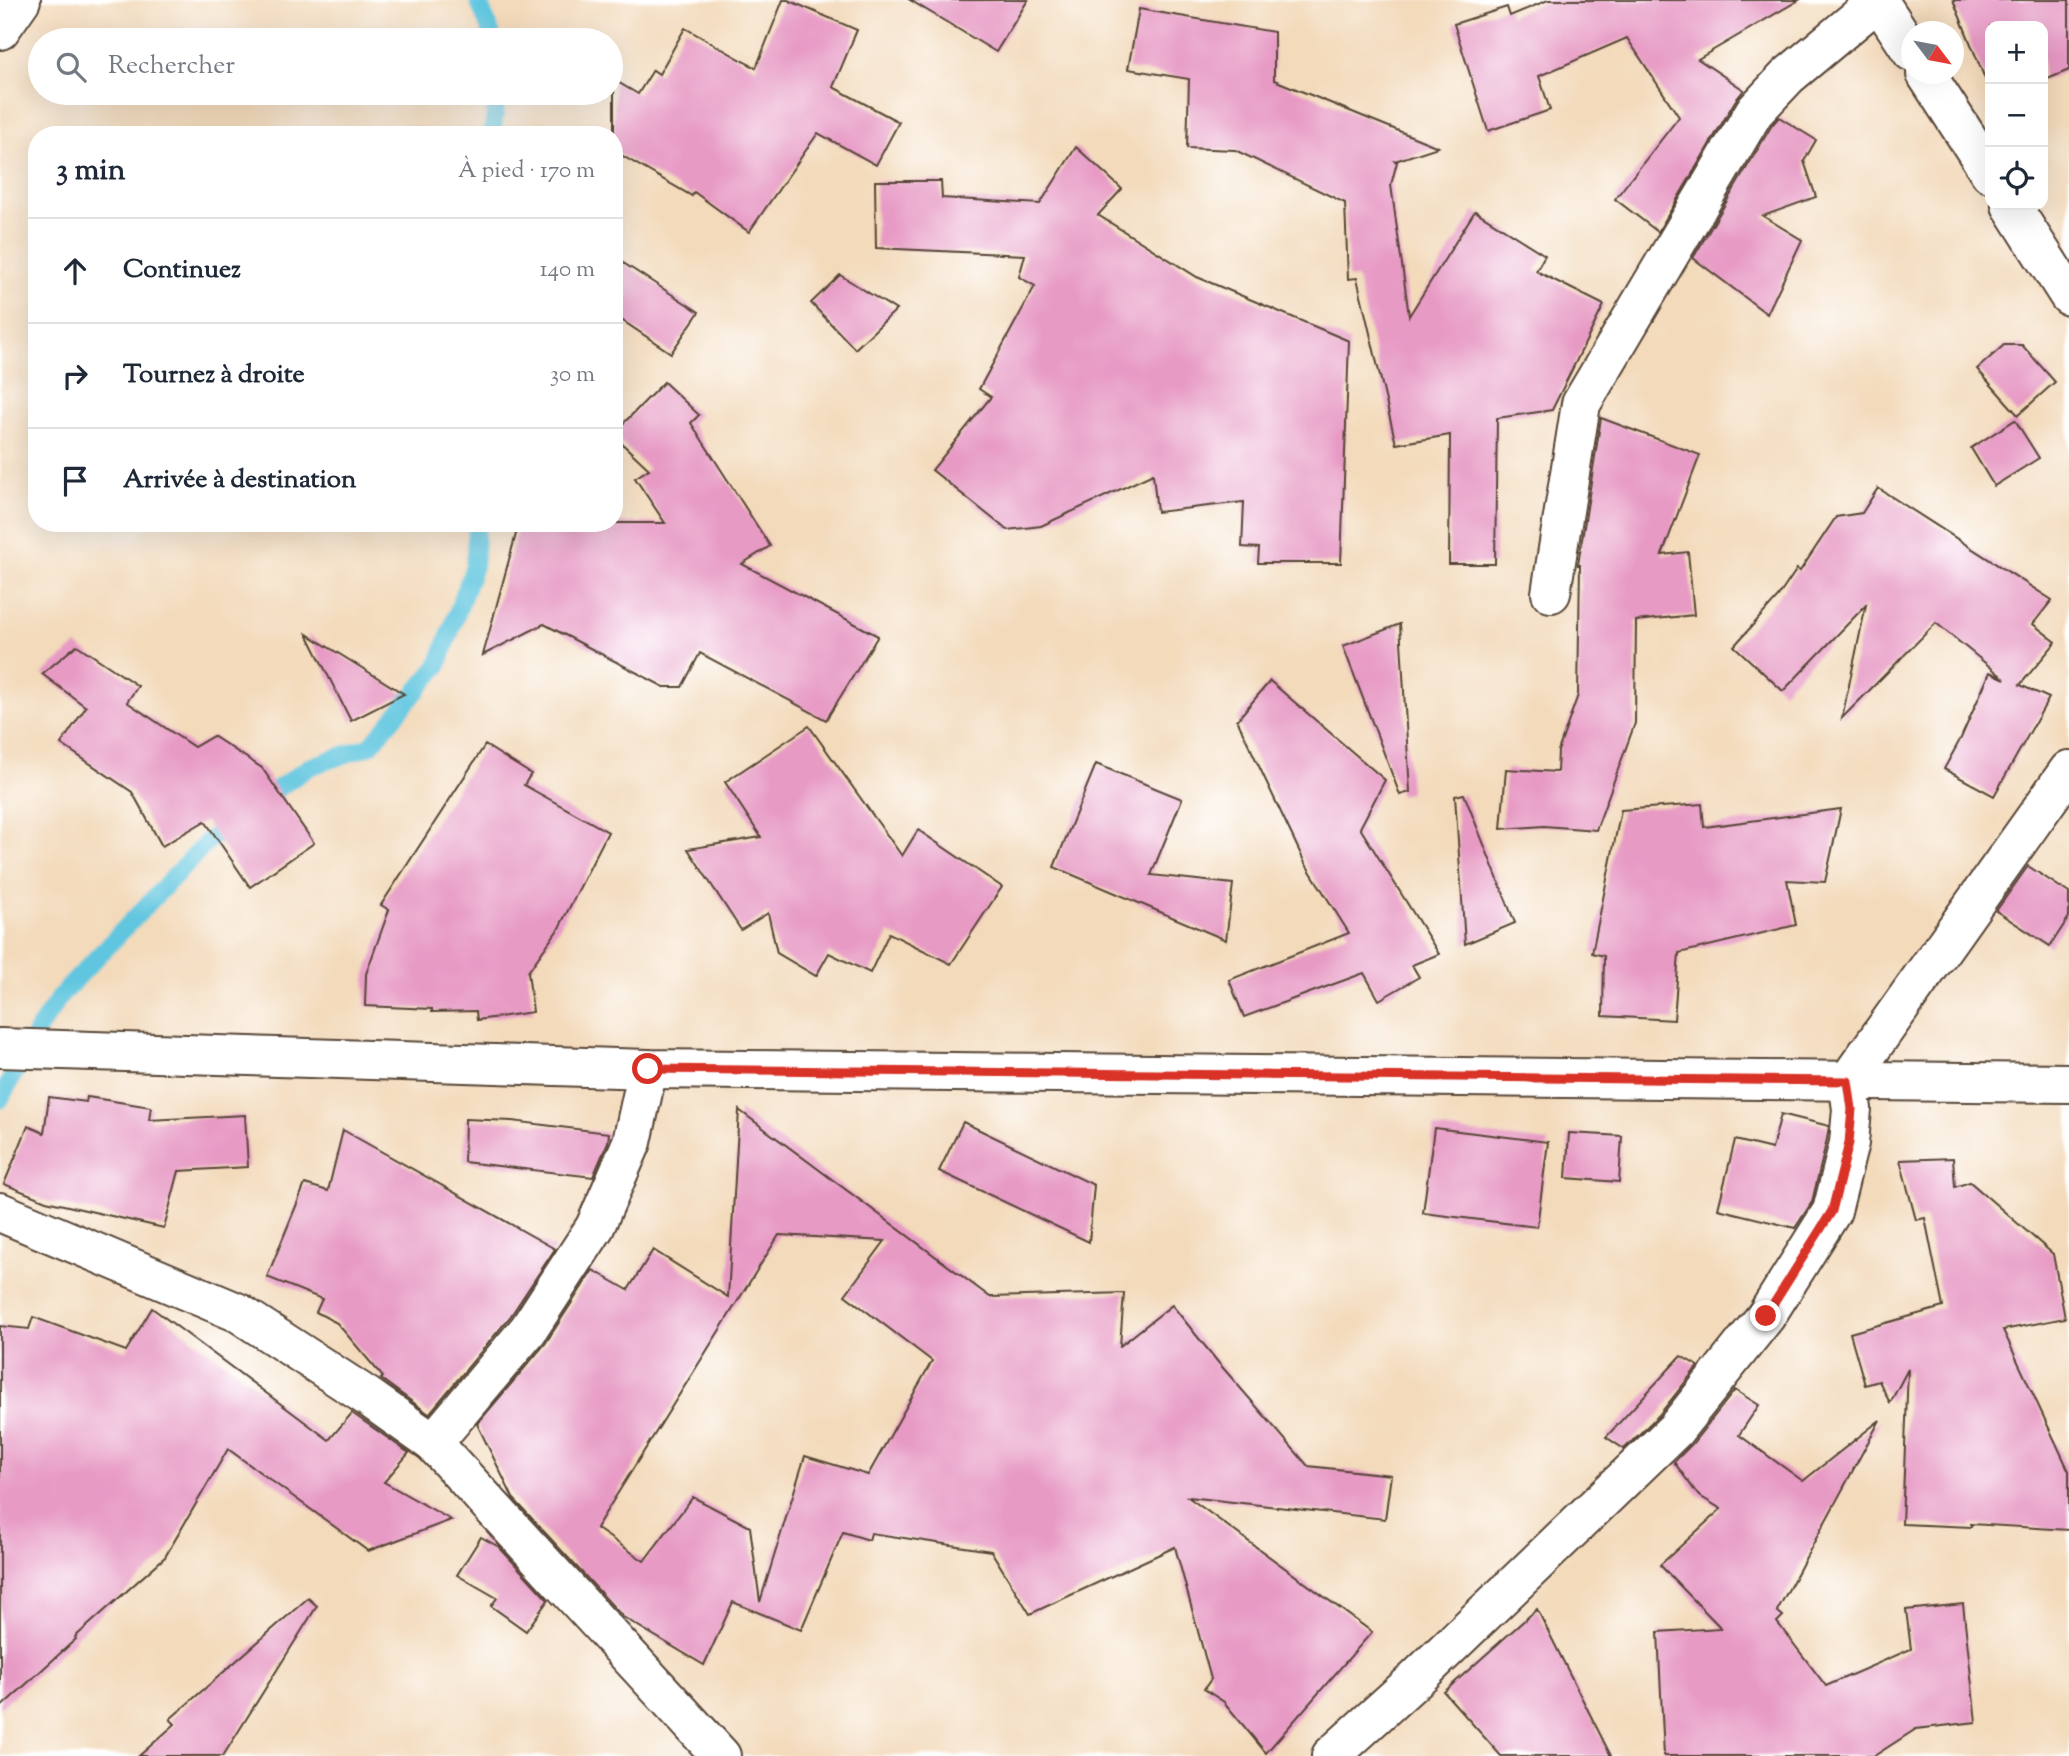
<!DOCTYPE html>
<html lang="fr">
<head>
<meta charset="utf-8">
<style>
	body { margin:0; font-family:"Sorts Mill Goudy",serif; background:#f6f6f7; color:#1f2937 }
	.controls { position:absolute; right:21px; top:21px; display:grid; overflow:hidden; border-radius:14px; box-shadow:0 7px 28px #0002 }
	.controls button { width:63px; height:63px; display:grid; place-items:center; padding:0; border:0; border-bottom:2px solid #e0e1e3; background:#fff; color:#1f2937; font:35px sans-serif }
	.compass { position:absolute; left:1901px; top:21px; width:63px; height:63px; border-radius:50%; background:#fff; box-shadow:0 7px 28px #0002; rotate:122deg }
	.stop { position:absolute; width:21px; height:21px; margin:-16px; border:5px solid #d93025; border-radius:50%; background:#fff }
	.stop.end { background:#d93025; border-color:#fff; box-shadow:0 2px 7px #0008 }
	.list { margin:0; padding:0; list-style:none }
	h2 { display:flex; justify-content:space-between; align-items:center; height:91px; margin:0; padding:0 28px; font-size:30px }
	h2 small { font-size:23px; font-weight:400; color:#747a83 }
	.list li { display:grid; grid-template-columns:46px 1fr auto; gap:21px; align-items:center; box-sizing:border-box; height:105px; padding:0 28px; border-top:2px solid #e0e1e3 }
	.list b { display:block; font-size:26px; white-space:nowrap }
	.list em { font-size:23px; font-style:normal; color:#747a83 }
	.icon { flex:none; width:38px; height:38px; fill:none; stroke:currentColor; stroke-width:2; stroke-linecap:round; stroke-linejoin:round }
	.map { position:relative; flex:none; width:2069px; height:1756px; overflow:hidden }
	.search { position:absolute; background:#fff; box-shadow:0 7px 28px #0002; left:28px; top:28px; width:595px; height:77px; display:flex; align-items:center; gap:18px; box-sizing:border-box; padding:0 24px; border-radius:38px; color:#747a83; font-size:26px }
	.panel { position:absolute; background:#fff; box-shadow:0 7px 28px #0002; left:28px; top:126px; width:595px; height:406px; border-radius:28px }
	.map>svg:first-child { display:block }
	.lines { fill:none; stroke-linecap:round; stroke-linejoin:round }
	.stream { stroke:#61c6df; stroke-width:18 }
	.building { fill:#e79ac4; fill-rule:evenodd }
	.street-casing { stroke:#574436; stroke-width:42 }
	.secondary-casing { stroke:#574436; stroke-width:42 }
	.street { stroke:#fff; stroke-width:38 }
	.secondary { stroke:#fff; stroke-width:38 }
	.route { stroke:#d93025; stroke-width:9 }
</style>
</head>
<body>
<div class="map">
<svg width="2069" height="1756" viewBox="0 0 2069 1756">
	<rect width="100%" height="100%" fill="#fff"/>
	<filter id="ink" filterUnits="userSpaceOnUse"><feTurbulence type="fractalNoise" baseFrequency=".0143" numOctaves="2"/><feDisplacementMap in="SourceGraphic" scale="14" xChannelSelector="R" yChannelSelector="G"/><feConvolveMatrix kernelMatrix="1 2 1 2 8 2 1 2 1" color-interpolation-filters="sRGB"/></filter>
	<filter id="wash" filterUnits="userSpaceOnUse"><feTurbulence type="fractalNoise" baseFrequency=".00686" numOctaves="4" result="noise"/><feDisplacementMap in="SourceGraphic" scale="28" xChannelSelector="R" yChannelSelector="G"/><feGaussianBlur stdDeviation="1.57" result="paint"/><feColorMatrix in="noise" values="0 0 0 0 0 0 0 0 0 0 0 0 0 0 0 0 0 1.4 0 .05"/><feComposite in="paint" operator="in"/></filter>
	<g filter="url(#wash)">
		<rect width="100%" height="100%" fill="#f3dabb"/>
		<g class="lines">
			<g class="stream">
				<path d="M 478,0 L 494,40"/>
				<path d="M 492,135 L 498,93"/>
				<path d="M 257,803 L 309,767 L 370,746 L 438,666 L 474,566 L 477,523"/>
				<path d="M 0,1100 L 37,1031 L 61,995 L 207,842 L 232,822"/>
			</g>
		</g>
		<g id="blocks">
			<g class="building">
				<path d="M 783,0 L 788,0 L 857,30 L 833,87 L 899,122 L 876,165 L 818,133 L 749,232 L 694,192 L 692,196 L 614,151 L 614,80 L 638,94 L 653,70 L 659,74 L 685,28 L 756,68 Z"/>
				<path d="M 910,0 L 1028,0 L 996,52 Z"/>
				<path d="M 1548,0 L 1799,0 L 1698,59 L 1744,90 L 1735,101 L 1658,232 L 1615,199 L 1679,117 L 1627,38 L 1539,76 L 1550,110 L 1488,131 L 1454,24 L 1507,7 L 1510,16 Z"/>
				<path d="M 1953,0 L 2069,0 L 2069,70 L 2043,81 L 2043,26 L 1990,26 L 1990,91 Z"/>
				<path d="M 1139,9 L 1274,32 L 1274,80 L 1438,147 L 1395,161 L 1397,162 L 1391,185 L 1409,316 L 1475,211 L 1545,255 L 1536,271 L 1604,305 L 1552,410 L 1497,418 L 1495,564 L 1449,564 L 1450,435 L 1396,444 L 1357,278 L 1348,279 L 1345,203 L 1235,150 L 1187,148 L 1189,79 L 1128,69 Z"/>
				<path d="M 1779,117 L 1816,140 L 1804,161 L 1816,197 L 1763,216 L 1802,240 L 1767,314 L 1693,258 L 1772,125 Z"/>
				<path d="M 1076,147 L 1122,189 L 1098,215 L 1197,277 L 1349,341 L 1341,563 L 1258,563 L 1259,548 L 1242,547 L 1244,502 L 1157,512 L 1153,474 L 1041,526 L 1007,530 L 932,470 L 991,397 L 979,389 L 1035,286 L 1019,277 L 1025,255 L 876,248 L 875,181 L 941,181 L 942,198 L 1040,204 Z"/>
				<path d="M 614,257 L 699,312 L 671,353 L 614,315 Z"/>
				<path d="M 840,275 L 896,310 L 855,349 L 811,303 Z"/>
				<path d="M 2004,345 L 2022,345 L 2055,382 L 2018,415 L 1977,369 Z"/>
				<path d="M 664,382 L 699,415 L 691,423 L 770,546 L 742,564 L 878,636 L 826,720 L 700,653 L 682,687 L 664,687 L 544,624 L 483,655 L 519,523 L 665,523 L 635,478 L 649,469 L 614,436 L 614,433 Z"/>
				<path d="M 1601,418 L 1700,455 L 1662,555 L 1688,552 L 1694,615 L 1636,621 L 1635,723 L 1596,830 L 1544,826 L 1501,829 L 1506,769 L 1557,772 L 1558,751 L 1578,695 L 1580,565 L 1578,565 Z"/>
				<path d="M 2015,420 L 2039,458 L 1994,486 L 1971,448 Z"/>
				<path d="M 1878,488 L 2052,600 L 2033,624 L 2056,642 L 2020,685 L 2049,698 L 1994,796 L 1944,769 L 1961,738 L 1990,672 L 2005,679 L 1936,623 L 1842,718 L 1866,605 L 1783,691 L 1734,646 L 1778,597 L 1797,569 L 1800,571 L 1836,517 L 1862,513 Z"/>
				<path d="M 1400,624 L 1410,792 L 1400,795 L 1343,646 Z"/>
				<path d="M 307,634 L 404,694 L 351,721 Z"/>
				<path d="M 77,645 L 138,686 L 127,702 L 194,747 L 213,736 L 262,768 L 314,843 L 250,887 L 205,821 L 162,846 L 132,792 L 61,744 L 86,707 L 42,674 Z"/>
				<path d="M 1270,681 L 1385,780 L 1360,828 L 1439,954 L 1412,965 L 1419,977 L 1379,1000 L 1364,973 L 1244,1017 L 1229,980 L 1349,933 L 1305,863 L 1237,720 Z"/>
				<path d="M 809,726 L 902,856 L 918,830 L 1002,887 L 951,964 L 889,933 L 870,973 L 829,953 L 816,976 L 777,953 L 768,913 L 741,930 L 688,849 L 761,837 L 725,782 Z"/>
				<path d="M 485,745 L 531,774 L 524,785 L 608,832 L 559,928 L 528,972 L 533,1012 L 477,1020 L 476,1011 L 432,1012 L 432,1009 L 365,1006 L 366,974 L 389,910 L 381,905 Z"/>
				<path d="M 1096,764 L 1182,799 L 1151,875 L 1233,884 L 1226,940 L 1054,867 Z"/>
				<path d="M 1464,794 L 1515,923 L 1465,944 L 1455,796 Z"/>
				<path d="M 1702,804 L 1704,827 L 1841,809 L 1825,882 L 1787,880 L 1796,925 L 1679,953 L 1674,1020 L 1603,1016 L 1604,956 L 1592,953 L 1621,810 Z"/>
				<path d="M 2028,866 L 2069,893 L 2069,917 L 2050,946 L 1996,911 Z"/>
				<path d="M 49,1097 L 86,1102 L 87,1097 L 151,1107 L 149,1120 L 245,1115 L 248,1167 L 179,1171 L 164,1228 L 46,1201 L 4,1184 L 28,1126 L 44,1133 Z"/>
				<path d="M 739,1110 L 990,1297 L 1124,1293 L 1120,1346 L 1172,1305 L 1217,1361 L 1308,1466 L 1391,1475 L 1385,1519 L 1188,1497 L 1372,1632 L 1266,1753 L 1224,1702 L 1204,1689 L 1211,1679 L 1175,1547 L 1030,1614 L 991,1551 L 871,1533 L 869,1540 L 843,1532 L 801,1630 L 733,1602 L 704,1665 L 623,1617 L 513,1498 L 477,1424 L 545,1344 L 593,1270 L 628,1290 L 653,1250 L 728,1297 ZM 779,1235 L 885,1241 L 845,1295 L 932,1361 L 868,1475 L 805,1456 L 760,1602 L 750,1527 L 693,1497 L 644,1561 L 596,1528 Z"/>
				<path d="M 1781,1114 L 1829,1126 L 1827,1139 L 1812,1202 L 1795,1228 L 1718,1209 L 1735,1140 L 1772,1149 Z"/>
				<path d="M 465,1119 L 512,1121 L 609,1133 L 608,1142 L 593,1177 L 464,1162 Z"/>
				<path d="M 963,1122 L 1094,1185 L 1089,1242 L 939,1171 Z"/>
				<path d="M 1434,1128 L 1548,1142 L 1537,1227 L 1423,1213 Z"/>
				<path d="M 343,1130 L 555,1249 L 510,1317 L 429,1414 L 381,1379 L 383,1377 L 337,1323 L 316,1312 L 322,1299 L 267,1277 L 305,1184 L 328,1191 Z"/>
				<path d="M 1569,1133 L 1622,1136 L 1619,1182 L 1566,1178 Z"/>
				<path d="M 1953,1158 L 1955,1187 L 1970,1182 L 2053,1254 L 2065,1318 L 2003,1330 L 2069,1471 L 2069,1530 L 1971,1524 L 1971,1527 L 1902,1524 L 1908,1369 L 1890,1403 L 1879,1381 L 1865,1385 L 1850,1333 L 1943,1307 L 1925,1218 L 1916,1220 L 1900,1160 Z"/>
				<path d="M 152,1308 L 329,1440 L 352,1413 L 409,1453 L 384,1482 L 451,1520 L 368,1551 L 228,1449 L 165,1557 L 75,1637 L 76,1639 L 0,1708 L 0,1326 L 29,1329 L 33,1317 L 126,1351 Z"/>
				<path d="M 1681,1356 L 1698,1366 L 1659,1415 L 1624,1449 L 1606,1437 Z"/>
				<path d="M 1735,1390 L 1759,1405 L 1739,1435 L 1803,1481 L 1880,1420 L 1777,1611 L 1783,1616 L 1777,1622 L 1826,1686 L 1911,1649 L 1906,1610 L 1963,1604 L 1976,1722 L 1916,1729 L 1874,1756 L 1664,1756 L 1658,1632 L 1721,1628 L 1660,1565 L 1721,1509 L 1698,1495 L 1674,1462 L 1692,1444 Z"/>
				<path d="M 481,1537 L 499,1547 L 548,1600 L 526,1631 L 491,1606 L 497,1598 L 457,1575 Z"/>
				<path d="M 308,1598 L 317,1606 L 223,1756 L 139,1756 L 175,1724 L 170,1719 Z"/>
				<path d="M 1537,1609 L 1611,1756 L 1501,1756 L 1444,1692 Z"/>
			</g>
		</g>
	</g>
	<g filter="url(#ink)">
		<use href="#blocks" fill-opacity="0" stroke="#574436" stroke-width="2"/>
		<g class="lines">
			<defs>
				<g id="street">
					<path d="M 0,30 L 21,0"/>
					<path d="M 1551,593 L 1581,404 L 1754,112 L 1788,76 L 1878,1"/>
					<path d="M 0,1048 L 648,1069 L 2069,1083"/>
					<path d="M 0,1212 L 239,1313 L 368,1397 L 433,1443 L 721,1756"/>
					<path d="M 433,1443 L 528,1330 L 595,1227 L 632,1142 L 648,1069"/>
					<path d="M 1331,1756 L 1417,1678 L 1675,1430 L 1766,1316 L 1832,1211 L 1849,1143 L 1852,1109 L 1848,1081 L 2069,770"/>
				</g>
				<g id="secondary">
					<path d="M 1878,0 L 1912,52"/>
					<path d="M 1926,74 L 1990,173"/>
					<path d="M 2011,205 L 2069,296"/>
				</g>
			</defs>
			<use href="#street" class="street-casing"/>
			<use href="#secondary" class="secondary-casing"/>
			<use href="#street" class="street"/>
			<use href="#secondary" class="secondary"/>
		</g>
	</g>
	<g class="lines" filter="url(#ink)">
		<path class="route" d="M 648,1069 L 1848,1081 L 1852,1109 L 1849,1143 L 1832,1211 L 1766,1316"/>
	</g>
</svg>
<div class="controls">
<button>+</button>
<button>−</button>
<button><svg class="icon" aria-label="locate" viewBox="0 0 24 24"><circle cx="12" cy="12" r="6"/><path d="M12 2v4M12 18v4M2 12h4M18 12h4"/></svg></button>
</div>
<svg class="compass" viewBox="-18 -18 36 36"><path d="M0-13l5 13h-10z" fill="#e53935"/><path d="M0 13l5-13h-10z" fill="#747a83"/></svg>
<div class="stop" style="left:648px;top:1069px"></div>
<div class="stop end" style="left:1766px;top:1316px"></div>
<div class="search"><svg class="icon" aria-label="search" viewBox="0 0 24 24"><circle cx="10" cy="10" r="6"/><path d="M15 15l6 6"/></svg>Rechercher</div>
<section class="panel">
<h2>3 min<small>À pied · 170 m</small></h2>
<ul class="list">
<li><svg class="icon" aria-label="ahead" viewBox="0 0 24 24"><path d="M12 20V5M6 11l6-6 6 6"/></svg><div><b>Continuez</b></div><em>140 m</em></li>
<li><svg class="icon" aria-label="right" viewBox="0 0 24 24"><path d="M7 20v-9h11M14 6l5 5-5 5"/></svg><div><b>Tournez à droite</b></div><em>30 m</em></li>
<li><svg class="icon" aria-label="arrive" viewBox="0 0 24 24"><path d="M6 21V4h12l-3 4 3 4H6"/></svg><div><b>Arrivée à destination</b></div></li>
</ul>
</section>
</div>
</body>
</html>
